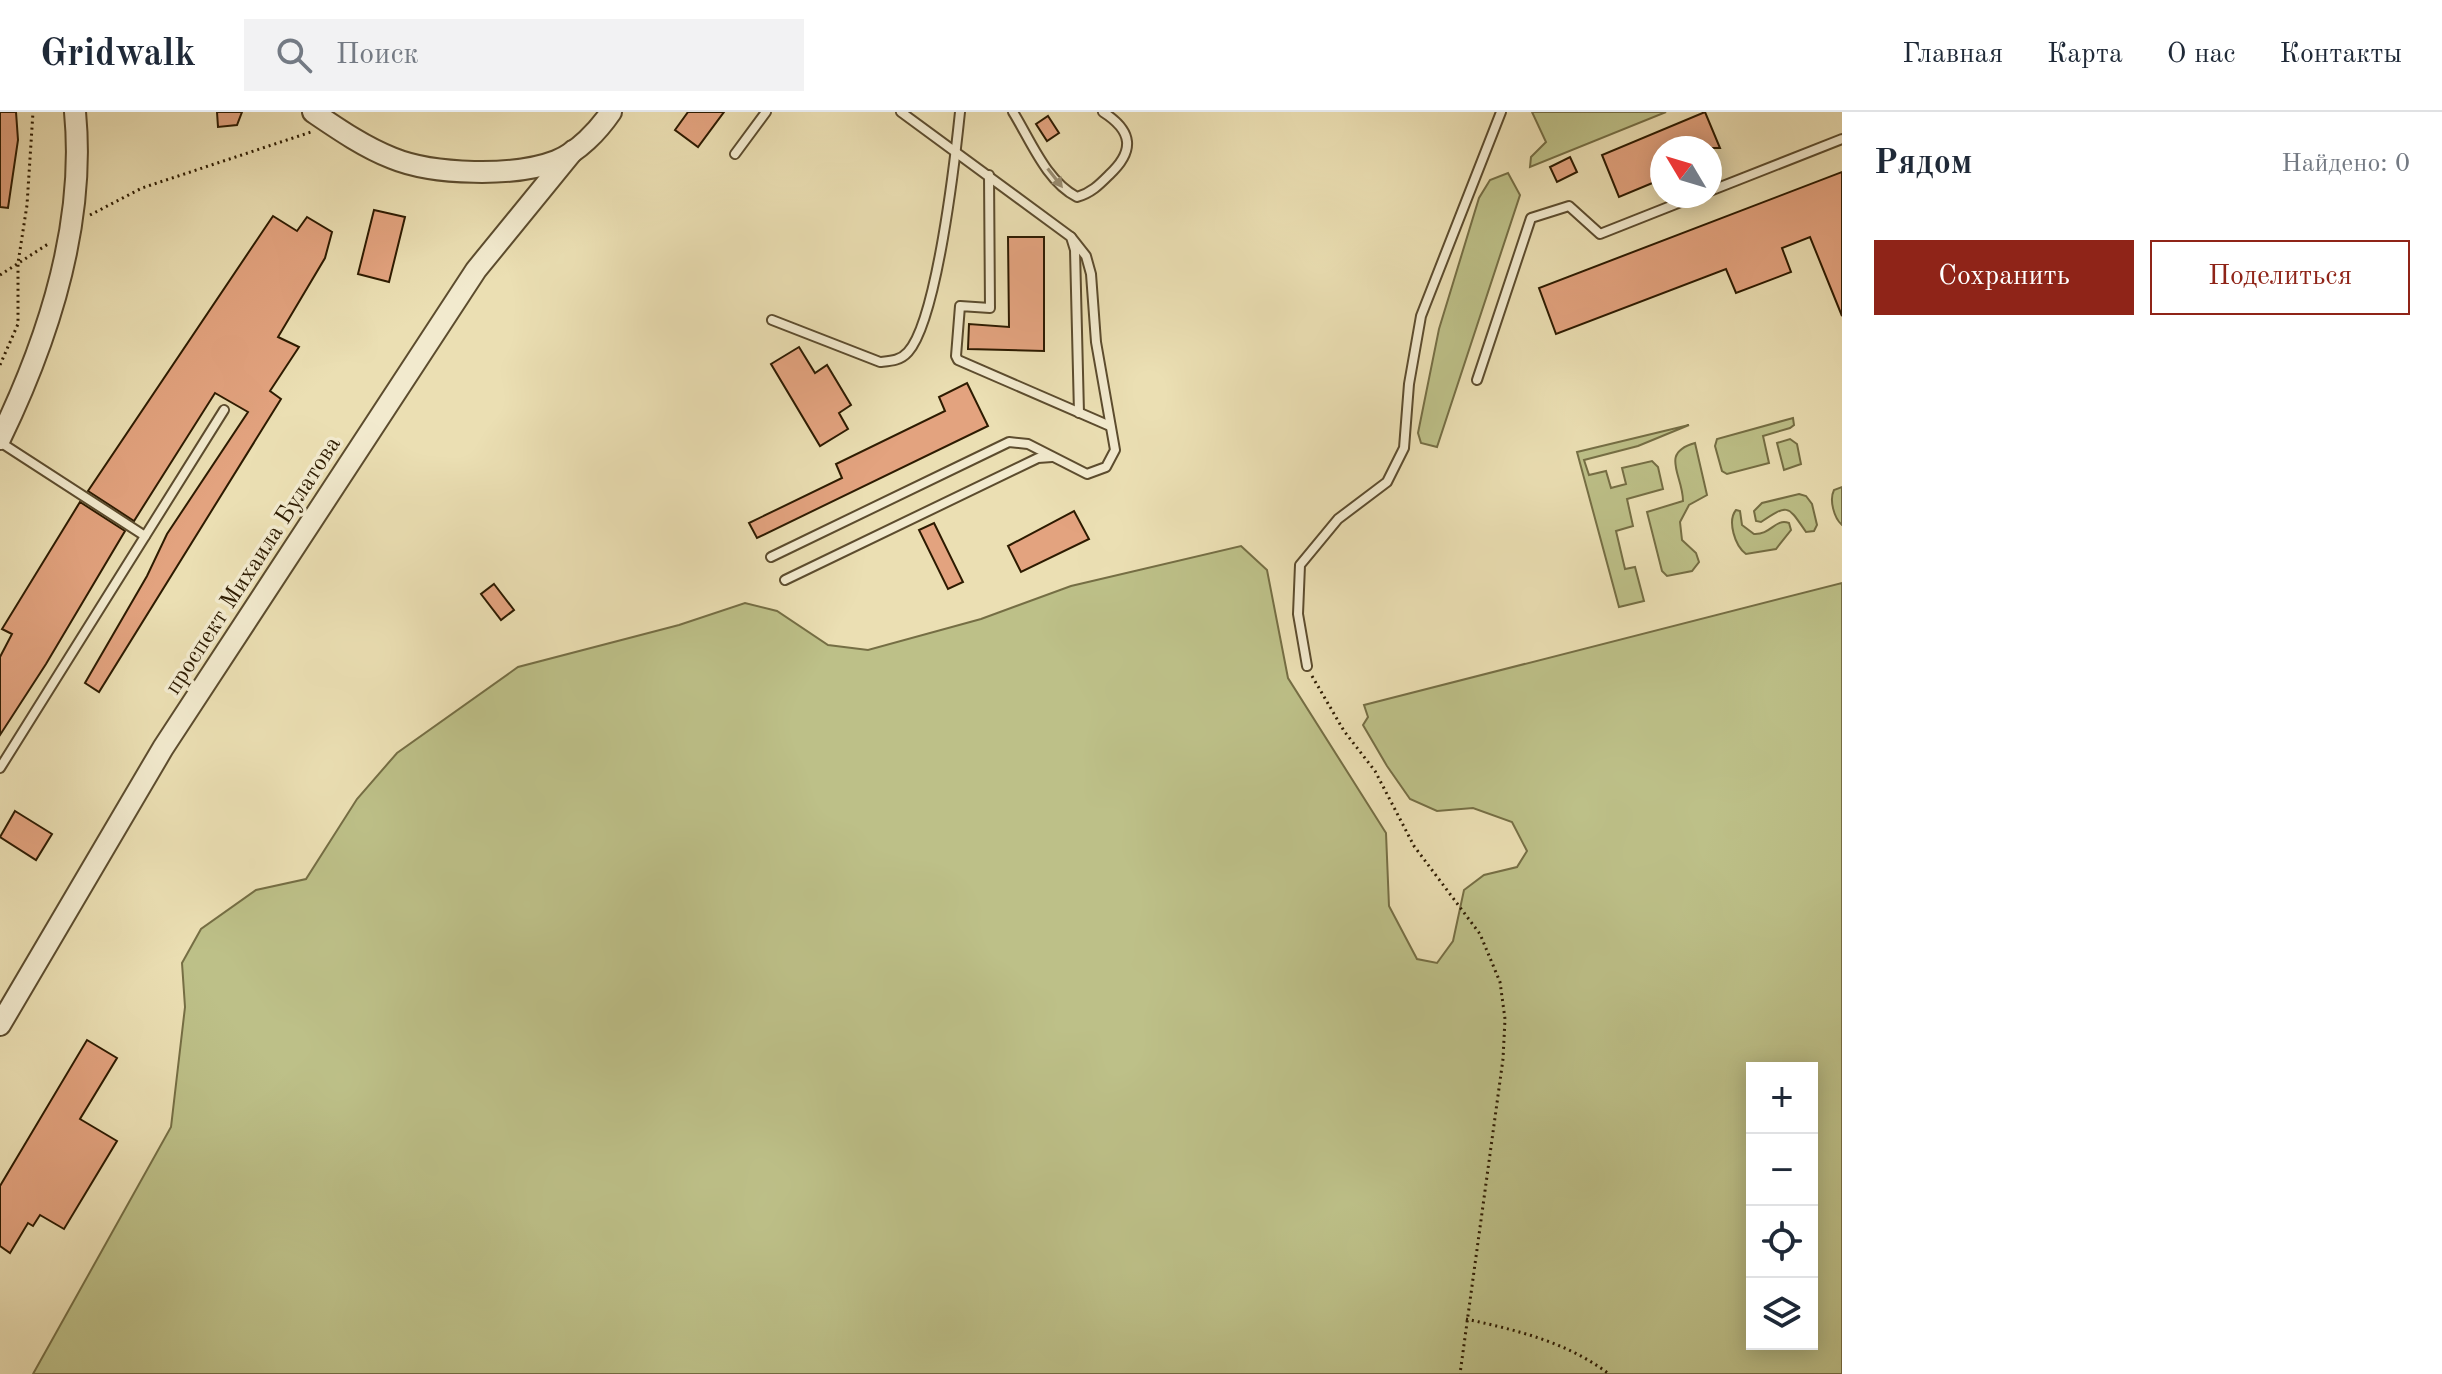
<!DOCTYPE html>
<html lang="ru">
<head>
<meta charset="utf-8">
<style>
	body { margin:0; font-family:"Old Standard TT",serif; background:#f2f2f3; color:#1f2937 }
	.controls { position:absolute; right:24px; bottom:24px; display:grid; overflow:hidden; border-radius:0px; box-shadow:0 4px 20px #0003 }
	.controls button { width:72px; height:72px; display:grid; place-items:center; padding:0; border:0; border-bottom:2px solid #e0e1e3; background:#fff; color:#1f2937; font:40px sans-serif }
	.compass { position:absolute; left:1650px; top:24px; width:72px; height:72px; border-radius:50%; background:#fff; box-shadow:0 4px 20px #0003; rotate:308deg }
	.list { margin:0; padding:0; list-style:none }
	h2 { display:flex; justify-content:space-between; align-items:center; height:104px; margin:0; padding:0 32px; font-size:34px }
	h2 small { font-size:26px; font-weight:400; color:#747a83 }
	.actions { display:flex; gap:16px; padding:24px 32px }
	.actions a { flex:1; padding:18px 0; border:2px solid #8f2418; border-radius:0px; text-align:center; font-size:28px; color:#8f2418 }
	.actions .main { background:#8f2418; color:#fff }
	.icon { flex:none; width:44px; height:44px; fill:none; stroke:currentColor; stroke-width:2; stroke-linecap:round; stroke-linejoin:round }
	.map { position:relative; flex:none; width:1842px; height:1262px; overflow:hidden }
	header { display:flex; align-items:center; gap:48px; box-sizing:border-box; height:112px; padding:0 40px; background:#fff; border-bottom:2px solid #e0e1e3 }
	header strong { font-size:38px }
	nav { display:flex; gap:44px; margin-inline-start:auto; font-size:28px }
	.search { width:560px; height:72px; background:#f2f2f3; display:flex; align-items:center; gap:20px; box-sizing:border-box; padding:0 28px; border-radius:0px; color:#747a83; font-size:30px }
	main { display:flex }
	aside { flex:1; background:#fff }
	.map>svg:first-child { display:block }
	.green { fill:#bdc088; stroke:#756e44; stroke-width:2; fill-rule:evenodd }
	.building { fill:#e3a37f; stroke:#2d1b01; stroke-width:2 }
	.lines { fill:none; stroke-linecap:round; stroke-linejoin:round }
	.service-casing { stroke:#5c4c2e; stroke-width:12 }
	.tertiary-casing { stroke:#5c4c2e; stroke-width:24 }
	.path { stroke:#2d1b01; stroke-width:3; stroke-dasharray:2 4; stroke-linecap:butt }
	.service { stroke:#f2eace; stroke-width:8 }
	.tertiary { stroke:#f2eace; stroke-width:20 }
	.oneway { fill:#998d72 }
	.labels { text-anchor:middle; stroke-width:7; stroke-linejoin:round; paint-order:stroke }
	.street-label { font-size:24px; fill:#2d1b01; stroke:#f2eace }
</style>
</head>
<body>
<header>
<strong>Gridwalk</strong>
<div class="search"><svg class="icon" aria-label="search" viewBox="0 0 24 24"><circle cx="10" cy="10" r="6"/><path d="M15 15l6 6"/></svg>Поиск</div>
<nav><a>Главная</a><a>Карта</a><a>О нас</a><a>Контакты</a></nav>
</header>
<main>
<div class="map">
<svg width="1842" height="1262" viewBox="0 0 1842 1262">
	<rect width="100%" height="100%" fill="#ebdfb3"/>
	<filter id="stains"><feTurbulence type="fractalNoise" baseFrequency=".0025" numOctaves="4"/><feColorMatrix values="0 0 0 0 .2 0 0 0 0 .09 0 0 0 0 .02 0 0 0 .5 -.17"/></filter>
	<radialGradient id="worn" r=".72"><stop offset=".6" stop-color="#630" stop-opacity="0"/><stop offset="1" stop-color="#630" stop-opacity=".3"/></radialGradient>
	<g class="green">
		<path d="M 1532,0 L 1666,0 L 1530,55 L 1531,45 L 1546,30 Z"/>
		<path d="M 1508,61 L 1520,83 L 1437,335 L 1421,331 L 1418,321 L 1439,217 L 1479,86 L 1490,68 Z"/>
		<path d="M 1793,306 L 1794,313 L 1790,316 L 1763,324 L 1769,351 L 1727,362 L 1722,359 L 1715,334 L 1717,327 Z"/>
		<path d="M 1689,313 L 1638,334 L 1584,348 L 1589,363 L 1606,359 L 1611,376 L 1626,372 L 1622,356 L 1652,349 L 1658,355 L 1663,377 L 1627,387 L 1633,414 L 1616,419 L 1625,457 L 1635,455 L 1644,489 L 1619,495 L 1577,340 Z"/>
		<path d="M 1790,327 L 1797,332 L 1801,352 L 1784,358 L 1777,331 Z"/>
		<path d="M 1695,331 L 1707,383 L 1689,393 L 1680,410 L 1682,428 L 1696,441 L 1699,450 L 1692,459 L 1667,464 L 1662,459 L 1647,400 L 1683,389 C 1683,363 1659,341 1695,331 Z"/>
		<path d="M 1842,375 L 1842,413 C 1834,406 1829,388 1834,378 Z"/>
		<path d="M 1799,382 L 1806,384 L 1812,392 L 1817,413 L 1814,419 L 1806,420 C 1788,394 1789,391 1761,410 L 1756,409 L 1754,399 L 1762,391 Z"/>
		<path d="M 1736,398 L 1740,399 L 1742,413 L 1754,422 C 1771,423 1775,406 1789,411 L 1791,418 L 1776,437 L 1746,442 C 1735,434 1727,409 1736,398 Z"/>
		<path d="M 1241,434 L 1267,458 L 1288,566 L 1386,721 L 1389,794 L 1417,847 L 1437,851 L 1453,829 L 1464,778 L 1484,763 L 1517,755 L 1527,739 L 1512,710 L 1473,696 L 1437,699 L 1410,687 L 1387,654 L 1363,613 L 1368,605 L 1364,593 L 1842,471 L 1842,1262 L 33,1262 L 171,1015 L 185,895 L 182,851 L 201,817 L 256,778 L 306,767 L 357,687 L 397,641 L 518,555 L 679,513 L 745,491 L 777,499 L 828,533 L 868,538 L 981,507 L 1071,474 ZM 1752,956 L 1812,956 L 1812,1232 L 1752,1232 Z"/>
	</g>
	<g class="building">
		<path d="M 0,0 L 16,0 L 18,28 L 8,96 L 0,95 Z"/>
		<path d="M 217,0 L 242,0 L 237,13 L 218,15 Z"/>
		<path d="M 688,0 L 724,0 L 698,35 L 675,18 Z"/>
		<path d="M 1705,0 L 1720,36 L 1662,36 L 1662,67 L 1619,85 L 1602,43 Z"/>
		<path d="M 1048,4 L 1059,21 L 1047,29 L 1036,12 Z"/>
		<path d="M 1570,45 L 1577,60 L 1557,70 L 1550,55 Z"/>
		<path d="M 1842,60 L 1842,204 L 1810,125 L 1782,136 L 1791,160 L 1736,181 L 1726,157 L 1556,222 L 1539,176 Z"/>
		<path d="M 374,98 L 405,105 L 389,170 L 358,162 Z"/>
		<path d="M 273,104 L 297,119 L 307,105 L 332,120 L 325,146 L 278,225 L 299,235 L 270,279 L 281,287 L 99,580 L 85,571 L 147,464 L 167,422 L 248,300 L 215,281 L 134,409 L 88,379 Z"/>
		<path d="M 1008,125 L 1044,125 L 1044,239 L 968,237 L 969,212 L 1009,215 Z"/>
		<path d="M 799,235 L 815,261 L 827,253 L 851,293 L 839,301 L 848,317 L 820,334 L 771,252 Z"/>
		<path d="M 967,271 L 988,314 L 757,426 L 749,411 L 842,366 L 836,352 L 945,299 L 939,285 Z"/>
		<path d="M 80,390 L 125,419 L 46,552 L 0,623 L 0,545 L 12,522 L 2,517 Z"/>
		<path d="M 1074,399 L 1089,427 L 1021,460 L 1008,434 Z"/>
		<path d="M 934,411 L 963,470 L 948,477 L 919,418 Z"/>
		<path d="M 494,472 L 514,498 L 501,508 L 481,482 Z"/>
		<path d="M 15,699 L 52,722 L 36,748 L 0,725 Z"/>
		<path d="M 87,928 L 117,946 L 80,1007 L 117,1029 L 64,1117 L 40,1103 L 33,1114 L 28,1111 L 10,1141 L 0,1134 L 0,1074 Z"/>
	</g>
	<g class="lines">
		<defs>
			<g id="service">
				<path d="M 901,0 L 1071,125 L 1075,138 L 1079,301"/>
				<path d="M 1013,0 C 1031,29 1046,69 1077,85 C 1091,81 1099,73 1109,63 C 1135,39 1133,19 1103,0"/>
				<path d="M 735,42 L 766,0"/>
				<path d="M 989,63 L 990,196 L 960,194 L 956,244 L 958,248 L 1110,314"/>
				<path d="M 1710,79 L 1842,27"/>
				<path d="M 772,208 L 880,250 C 890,249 900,249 908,240 C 937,208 955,48 960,0"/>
				<path d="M 1477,268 L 1531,106 L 1569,94 L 1600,122 L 1696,84"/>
				<path d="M 0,330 L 145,424"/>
				<path d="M 771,445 L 1009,330 L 1028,332 L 1087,362 L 1106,355 L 1115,338 L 1096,230 L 1091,162 L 1086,144 L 1071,125"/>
				<path d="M 785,468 L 1038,346 L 1052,345"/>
				<path d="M 1307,554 L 1298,502 L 1300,453 L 1338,407 L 1387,370 L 1404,336 L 1409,272 L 1421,204 L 1501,0"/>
				<path d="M 0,656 L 224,298"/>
			</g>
			<g id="tertiary">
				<path d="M 313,0 C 338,17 364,35 392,46 C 433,63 515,65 556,49 C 578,40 598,19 611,0"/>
				<path d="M 0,327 C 48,228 86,112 75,0"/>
				<path d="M 0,913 L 163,636 L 476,158 L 573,39"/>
			</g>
		</defs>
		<use href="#service" class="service-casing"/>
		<use href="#tertiary" class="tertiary-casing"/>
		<g class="path">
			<path d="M 90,103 L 142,76 L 311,20"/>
			<path d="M 0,163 L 48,132"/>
			<path d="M 0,253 L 18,212 L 18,151 L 27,93 L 33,0"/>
			<path d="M 1312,564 L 1344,619 L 1375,659 L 1414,734 L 1480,822 L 1500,870 L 1505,907 L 1503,947 L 1460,1262"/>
			<path d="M 1466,1207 C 1516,1218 1567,1230 1609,1262"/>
		</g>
		<use href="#service" class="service"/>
		<use href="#tertiary" class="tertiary"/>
	</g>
	<defs><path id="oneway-solid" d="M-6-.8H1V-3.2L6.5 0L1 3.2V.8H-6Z" transform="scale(2)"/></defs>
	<use class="oneway" href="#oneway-solid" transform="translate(1055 66) rotate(52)"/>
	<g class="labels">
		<g class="street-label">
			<text transform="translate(252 453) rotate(-57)" y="8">проспект Михаила Булатова</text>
		</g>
	</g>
	<rect width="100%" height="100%" filter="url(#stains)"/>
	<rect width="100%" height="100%" fill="url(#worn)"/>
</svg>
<div class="controls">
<button>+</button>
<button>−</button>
<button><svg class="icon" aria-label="locate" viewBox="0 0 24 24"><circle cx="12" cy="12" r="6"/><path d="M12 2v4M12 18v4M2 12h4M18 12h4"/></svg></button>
<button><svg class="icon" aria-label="layers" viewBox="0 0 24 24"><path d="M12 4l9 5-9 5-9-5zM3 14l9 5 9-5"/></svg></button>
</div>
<svg class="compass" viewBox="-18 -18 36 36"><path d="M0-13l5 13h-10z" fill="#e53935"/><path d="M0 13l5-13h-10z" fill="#747a83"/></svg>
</div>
<aside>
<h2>Рядом<small>Найдено: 0</small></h2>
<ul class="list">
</ul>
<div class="actions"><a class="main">Сохранить</a><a>Поделиться</a></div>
</aside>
</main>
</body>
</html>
